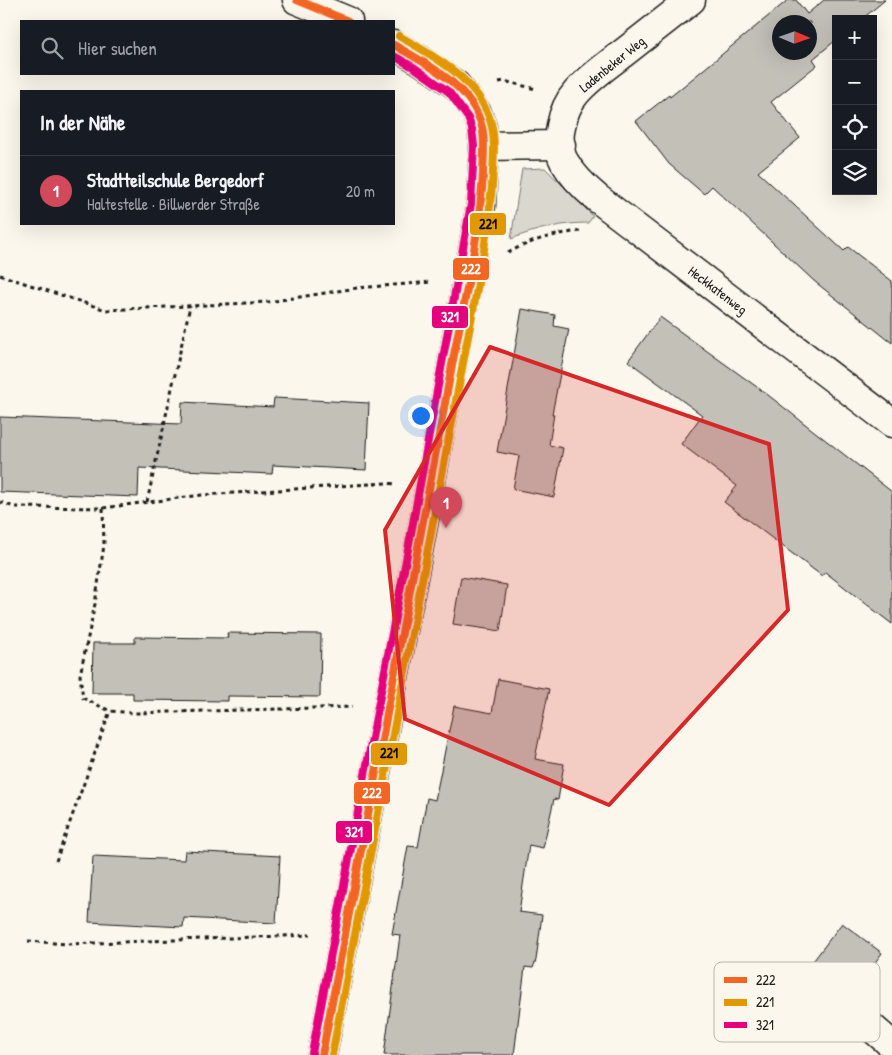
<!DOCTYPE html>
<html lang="de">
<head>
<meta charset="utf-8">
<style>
	body { margin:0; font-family:"Patrick Hand",sans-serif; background:#242831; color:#f1f3f6 }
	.controls { position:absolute; right:15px; top:15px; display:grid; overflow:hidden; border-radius:0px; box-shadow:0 5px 20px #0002 }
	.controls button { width:45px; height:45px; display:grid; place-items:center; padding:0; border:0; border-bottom:1px solid #363941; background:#171b24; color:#f1f3f6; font:25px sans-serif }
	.compass { position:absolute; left:772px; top:15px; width:45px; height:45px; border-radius:50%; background:#171b24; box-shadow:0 5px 20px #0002; rotate:92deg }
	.you { position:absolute; left:420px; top:415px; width:18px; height:18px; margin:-12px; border:4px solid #fff; border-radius:50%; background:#1a73e8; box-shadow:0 0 0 8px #1a73e833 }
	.badge { display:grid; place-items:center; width:32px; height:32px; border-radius:50%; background:#d1495b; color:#fff; font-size:16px; font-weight:700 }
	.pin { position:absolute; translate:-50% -41px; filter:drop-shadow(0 1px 2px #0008) }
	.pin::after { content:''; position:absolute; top:26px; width:18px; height:15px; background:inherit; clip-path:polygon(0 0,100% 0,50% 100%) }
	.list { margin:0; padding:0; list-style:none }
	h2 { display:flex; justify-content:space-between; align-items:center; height:65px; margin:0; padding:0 20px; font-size:21px }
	h2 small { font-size:16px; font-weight:400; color:#9ea1a6 }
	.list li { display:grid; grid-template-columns:32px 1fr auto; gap:15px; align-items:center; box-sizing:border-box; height:70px; padding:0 20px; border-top:1px solid #363941 }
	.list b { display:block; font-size:19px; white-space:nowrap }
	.list p { margin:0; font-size:16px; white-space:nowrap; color:#9ea1a6 }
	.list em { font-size:16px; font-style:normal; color:#9ea1a6 }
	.icon { flex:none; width:28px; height:28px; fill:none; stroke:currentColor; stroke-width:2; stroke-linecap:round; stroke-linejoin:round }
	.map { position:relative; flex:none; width:892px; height:1055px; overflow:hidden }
	.search { position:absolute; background:#171b24; box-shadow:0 5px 20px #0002; left:20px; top:20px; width:375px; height:55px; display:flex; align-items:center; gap:12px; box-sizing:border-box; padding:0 18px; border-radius:0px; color:#9ea1a6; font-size:19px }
	.panel { position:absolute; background:#171b24; box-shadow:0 5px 20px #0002; left:20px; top:90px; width:375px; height:135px; border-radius:0px }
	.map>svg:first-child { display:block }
	.green { fill:#dad7ce; stroke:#7b7a75 }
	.building { fill:#c3c0b8; stroke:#1c1c1c; fill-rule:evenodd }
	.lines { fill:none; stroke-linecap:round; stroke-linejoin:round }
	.minor-casing { stroke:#1c1c1c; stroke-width:31 }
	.path { stroke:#1c1c1c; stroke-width:3; stroke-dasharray:4 4; stroke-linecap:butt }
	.minor { stroke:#fbf7ec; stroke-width:28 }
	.bus-1-casing { stroke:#fbf7ec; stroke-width:11 }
	.bus-2-casing { stroke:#fbf7ec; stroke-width:11 }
	.bus-3-casing { stroke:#fbf7ec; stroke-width:11 }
	.bus-1 { stroke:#f26522; stroke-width:8 }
	.bus-2 { stroke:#e19803; stroke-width:8 }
	.bus-3 { stroke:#e5007d; stroke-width:8 }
	.marked { fill:#d62828; fill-opacity:0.2; stroke:#d62828; stroke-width:4; stroke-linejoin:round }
	.labels { text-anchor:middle; stroke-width:4; stroke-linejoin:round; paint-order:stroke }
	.street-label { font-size:14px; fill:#1c1c1c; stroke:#fbf7ec }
	.key { fill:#fbf7ec; stroke:#b8b5ae; stroke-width:1 }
	.key-label { font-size:14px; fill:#1c1c1c }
	.line-badge { stroke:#fbf7ec; stroke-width:2 }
	.badge-label { font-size:14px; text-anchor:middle; font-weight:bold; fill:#fff }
	.pale-badge-label { font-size:14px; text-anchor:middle; font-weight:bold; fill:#111 }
</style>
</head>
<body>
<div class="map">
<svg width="892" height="1055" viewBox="0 0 892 1055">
	<rect width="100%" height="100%" fill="#fbf7ec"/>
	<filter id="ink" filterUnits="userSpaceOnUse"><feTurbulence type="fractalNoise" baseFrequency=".02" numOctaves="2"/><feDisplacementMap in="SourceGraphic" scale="10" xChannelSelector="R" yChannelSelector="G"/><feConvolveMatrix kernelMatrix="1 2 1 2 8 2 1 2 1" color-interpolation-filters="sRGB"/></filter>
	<g filter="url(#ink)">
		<path class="green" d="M 545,168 L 593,216 L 588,223 C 562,223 536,229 511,239 L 522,169 Z"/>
		<g class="building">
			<path d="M 788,0 L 796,0 L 807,14 L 824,0 L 885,0 L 862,19 L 836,19 L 836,40 L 813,59 L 817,65 L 771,102 L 800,138 L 758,172 L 844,251 L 848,247 L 892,281 L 892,343 L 814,281 L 712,186 L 704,194 L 669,164 L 636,121 L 669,95 L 670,97 ZM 780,22 L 810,22 L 810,52 L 780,52 Z"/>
			<path d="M 522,309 L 555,315 L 554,326 L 569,329 L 552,414 L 554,414 L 549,445 L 563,448 L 554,497 L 513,489 L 519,456 L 497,452 Z"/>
			<path d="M 660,317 L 768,395 L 892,492 L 892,624 L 825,572 L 822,576 L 724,502 L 737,486 L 681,444 L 702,415 L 628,361 Z"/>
			<path d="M 274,398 L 369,403 L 366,470 L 273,465 L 272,474 L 139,468 L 138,497 L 0,492 L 0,417 L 181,424 L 182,402 L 273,407 Z"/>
			<path d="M 461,577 L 507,585 L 500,631 L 453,624 Z"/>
			<path d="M 227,633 L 321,634 L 320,697 L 228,696 L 228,701 L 133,700 L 133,693 L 92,693 L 93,643 L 135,643 L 135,637 L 228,638 Z"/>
			<path d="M 498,679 L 549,689 L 535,759 L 564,764 L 558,800 L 554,799 L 543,848 L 529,845 L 519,912 L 542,915 L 536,960 L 533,968 L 525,967 L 514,1055 L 384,1055 L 400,935 L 392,934 L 408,846 L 418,847 L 427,798 L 435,800 L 454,706 L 492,713 Z"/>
			<path d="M 185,851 L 280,856 L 276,923 L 184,918 L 183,927 L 89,922 L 93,856 L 184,860 Z"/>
			<path d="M 842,923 L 882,953 L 833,1020 L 792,989 Z"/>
		</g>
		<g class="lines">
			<defs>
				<g id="minor">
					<path d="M 297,0 L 348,21"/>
					<path id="s1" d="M 691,0 C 668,18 645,36 622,54 C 606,66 589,78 576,93 C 562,109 554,142 564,161 C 572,175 585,188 597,198 L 892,423"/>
					<path d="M 484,146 L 561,145"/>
					<path d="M 870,1026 L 892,1045"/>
					<path d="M 322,1055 L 423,525 L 481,205 L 484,146 L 482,127 L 477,113 L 466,97 L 456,85 L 420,60 L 394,45"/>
				</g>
			</defs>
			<use href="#minor" class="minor-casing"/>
			<g class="path">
				<path d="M 499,82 L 504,81 L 536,89"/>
				<path d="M 508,253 C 531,240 555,234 580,231"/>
				<path d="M 0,275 L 106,310 L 268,302 L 357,288 L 432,282"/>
				<path d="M 0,502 L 14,507 L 103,508 L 202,495 L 386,483 L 396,484"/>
				<path d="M 147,502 L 190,306"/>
				<path d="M 103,508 L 104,545 L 95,604 L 80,675 L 83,698 L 110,711 L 135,713 L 352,707"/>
				<path d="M 56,861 L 110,711"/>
				<path d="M 28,941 L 67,944 L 310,935"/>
			</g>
			<use href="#minor" class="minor"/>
			<defs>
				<g id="bus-1">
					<path d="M 297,0 L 348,21"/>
					<path d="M 322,1055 C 365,829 409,602 450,376 C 462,310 479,241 483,175 C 483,159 486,142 482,127 C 472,86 427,64 394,45"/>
				</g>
				<path id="bus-2" d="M 332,1055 C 375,828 419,601 461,374 C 473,307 489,239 493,171 C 494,155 495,138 491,123 C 479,80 435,57 399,36"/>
				<path id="bus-3" d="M 312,1053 L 413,523 L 471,204 L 474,146 L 472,129 L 468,118 L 449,92 L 415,68 L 394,56"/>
			</defs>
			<use href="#bus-1" class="bus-1-casing"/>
			<use href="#bus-2" class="bus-2-casing"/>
			<use href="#bus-3" class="bus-3-casing"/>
			<use href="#bus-1" class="bus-1"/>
			<use href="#bus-2" class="bus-2"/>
			<use href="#bus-3" class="bus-3"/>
		</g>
	</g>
	<path class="marked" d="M 490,347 L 769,444 L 788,610 L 609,805 L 405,719 L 385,530 Z"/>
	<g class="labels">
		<g class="street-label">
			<text transform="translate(612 64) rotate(-39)" y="5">Ladenbeker Weg</text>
			<text dy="5" stroke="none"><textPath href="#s1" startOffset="422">Heckkatenweg</textPath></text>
		</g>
	</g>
	<rect x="714" y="962" width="166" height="80" rx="8" class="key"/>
	<rect x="724" y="977" width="23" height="6" fill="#f26522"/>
	<rect x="724" y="999" width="23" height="7" fill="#e19803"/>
	<rect x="724" y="1022" width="23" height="6" fill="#e5007d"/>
	<g class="key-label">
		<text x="756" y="985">222</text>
		<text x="756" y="1007">221</text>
		<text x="756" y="1030">321</text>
	</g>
	<g class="line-badge">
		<rect x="469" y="212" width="38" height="24" rx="5" fill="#e19803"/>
		<rect x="452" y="257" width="38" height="24" rx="5" fill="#f26522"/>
		<rect x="431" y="305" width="38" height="24" rx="5" fill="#e5007d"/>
		<rect x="370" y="742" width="38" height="24" rx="5" fill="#e19803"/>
		<rect x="353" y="781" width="38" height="24" rx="5" fill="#f26522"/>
		<rect x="335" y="820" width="38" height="24" rx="5" fill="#e5007d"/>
	</g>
	<g class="badge-label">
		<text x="471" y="274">222</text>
		<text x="450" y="322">321</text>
		<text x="372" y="798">222</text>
		<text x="354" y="837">321</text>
	</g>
	<g class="pale-badge-label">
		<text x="488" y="229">221</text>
		<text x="389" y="758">221</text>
	</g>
</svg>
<div class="controls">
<button>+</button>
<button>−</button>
<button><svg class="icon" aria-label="locate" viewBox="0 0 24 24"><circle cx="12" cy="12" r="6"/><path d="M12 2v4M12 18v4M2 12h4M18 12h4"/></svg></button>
<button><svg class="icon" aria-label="layers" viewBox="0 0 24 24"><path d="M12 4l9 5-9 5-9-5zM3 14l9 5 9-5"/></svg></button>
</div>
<svg class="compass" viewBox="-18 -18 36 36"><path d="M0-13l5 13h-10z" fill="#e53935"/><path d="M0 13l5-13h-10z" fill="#9ea1a6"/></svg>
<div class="you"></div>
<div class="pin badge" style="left:446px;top:528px">1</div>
<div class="search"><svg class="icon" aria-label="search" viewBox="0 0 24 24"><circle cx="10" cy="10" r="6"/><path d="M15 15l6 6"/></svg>Hier suchen</div>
<section class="panel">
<h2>In der Nähe<small></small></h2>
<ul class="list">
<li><span class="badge">1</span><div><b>Stadtteilschule Bergedorf</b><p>Haltestelle · Billwerder Straße</p></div><em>20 m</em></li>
</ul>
</section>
</div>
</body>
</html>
